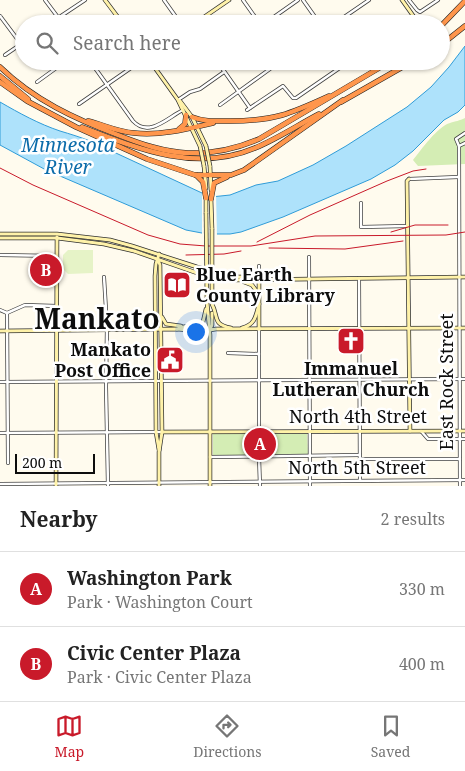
<!DOCTYPE html>
<html lang="en">
<head>
<meta charset="utf-8">
<style>
	body { margin:0; font-family:"Noto Serif",serif; background:#f6f6f6; color:#222 }
	.scale { position:absolute; left:15px; bottom:12px; width:80px; box-sizing:border-box; padding-left:5px; border:2px solid #0d0d0d; border-top:0; font-size:14px; line-height:18px; white-space:nowrap; color:#0d0d0d; -webkit-text-stroke:4px #fff; paint-order:stroke }
	.you { position:absolute; left:195px; top:331px; width:18px; height:18px; margin:-12px; border:4px solid #fff; border-radius:50%; background:#1a73e8; box-shadow:0 0 0 8px #1a73e833 }
	.badge { display:grid; place-items:center; width:32px; height:32px; border-radius:50%; background:#c91a2a; color:#fff; font-size:16px; font-weight:700 }
	.pin { position:absolute; translate:-50% -50%; border:2px solid #fff; box-shadow:0 1px 5px #0006 }
	.list { margin:0; padding:0; list-style:none }
	h2 { display:flex; justify-content:space-between; align-items:center; height:65px; margin:0; padding:0 20px; font-size:21px }
	h2 small { font-size:16px; font-weight:400; color:#767676 }
	.list li { display:grid; grid-template-columns:32px 1fr auto; gap:15px; align-items:center; box-sizing:border-box; height:75px; padding:0 20px; border-top:1px solid #e0e0e0 }
	.list b { display:block; font-size:19px; white-space:nowrap }
	.list p { margin:0; font-size:16px; white-space:nowrap; color:#767676 }
	.list em { font-size:16px; font-style:normal; color:#767676 }
	.icon { flex:none; width:28px; height:28px; fill:none; stroke:currentColor; stroke-width:2; stroke-linecap:round; stroke-linejoin:round }
	.map { position:relative; flex:none; width:465px; height:486px; overflow:hidden }
	.search { position:absolute; background:#fff; box-shadow:0 1px 4px #0004; left:15px; right:15px; top:15px; height:55px; display:flex; align-items:center; gap:12px; box-sizing:border-box; padding:0 18px; border-radius:28px; color:#767676; font-size:19px }
	.sheet { height:215px; background:#fff }
	nav { display:flex; justify-content:space-around; align-items:center; box-sizing:border-box; height:70px; border-top:1px solid #e0e0e0; background:#fff; font-size:14px; color:#767676 }
	nav a { display:grid; justify-items:center; gap:2px }
	nav .on { color:#c91a2a }
	.map>svg:first-child { display:block }
	.green { fill:#d4edb4 }
	.pitch { fill:#e6f3c7 }
	.water { fill:#aee2fb; stroke:#2f9cd8 }
	.pier { fill:#fffbee }
	.lines { fill:none; stroke-linecap:round; stroke-linejoin:round }
	.street-casing { stroke:#404040; stroke-width:4 }
	.secondary-casing { stroke:#2f2f2f; stroke-width:4.5 }
	.highway-casing { stroke:#1e1e1e; stroke-width:5.5 }
	.street { stroke:#fff; stroke-width:2.5 }
	.secondary { stroke:#fff2a9; stroke-width:3 }
	.highway { stroke:#ff964c; stroke-width:4.5 }
	.rail { stroke:#c91a2a; stroke-width:1 }
	.secondary-bridge-casing { stroke:#2f2f2f; stroke-width:4.5; stroke-linecap:butt }
	.secondary-bridge { stroke:#fff2a9; stroke-width:3 }
	.labels { text-anchor:middle; stroke-width:5; stroke-linejoin:round; paint-order:stroke }
	.poi-label { font-size:18px; font-weight:bold; fill:#0d0d0d; stroke:#fff; text-anchor:start }
	.street-label { font-size:18px; fill:#0d0d0d; stroke:#fff }
	.water-label { font-size:19px; font-style:italic; fill:#0c6caa; stroke:#fff }
	.town-label { font-size:28px; font-weight:bold; fill:#0d0d0d; stroke:#fff }
</style>
</head>
<body>
<div class="map">
<svg width="465" height="486" viewBox="0 0 465 486">
	<rect width="100%" height="100%" fill="#fffbee"/>
	<g class="green">
		<path d="M 465,118 L 465,164 L 418,166 L 413,160 C 421,150 438,126 450,123 C 456,121 459,121 465,118 Z"/>
		<path d="M 44,257 L 55,257 L 55,261 L 53,262 L 53,282 L 37,282 L 36,277 L 39,273 L 39,258 Z"/>
		<path d="M 213,434 L 307,434 L 308,454 L 213,456 Z"/>
	</g>
	<path class="pitch" d="M 68,250 L 93,250 L 93,273 L 68,274 L 63,269 L 63,255 Z"/>
	<path class="water" d="M 465,46 L 465,105 L 458,112 L 444,120 L 413,151 L 395,165 L 371,179 L 283,217 L 241,232 L 230,234 L 207,234 L 186,230 L 46,170 L 0,145 L 0,102 C 19,113 39,124 60,131 C 70,134 80,137 90,141 L 202,193 L 211,197 L 230,195 L 256,185 L 278,181 L 313,165 L 346,146 L 407,107 L 431,87 L 449,67 Z"/>
	<path class="pier" d="M 202,191 L 212,194 L 216,194 L 217,237 L 202,236 Z"/>
	<g class="lines">
		<defs>
			<g id="street">
				<path d="M 45,0 L 63,24"/>
				<path d="M 164,0 L 181,24"/>
				<path d="M 243,0 L 260,24"/>
				<path d="M 303,0 L 320,24"/>
				<path d="M 409,0 L 417,10 L 420,12 L 438,0"/>
				<path d="M 0,16 L 21,44"/>
				<path d="M 49,24 L 85,0"/>
				<path d="M 264,24 L 298,0"/>
				<path d="M 334,24 L 369,0"/>
				<path d="M 5,55 L 24,42"/>
				<path d="M 90,61 L 133,121 C 149,138 167,118 183,110"/>
				<path d="M 217,61 L 250,108"/>
				<path d="M 37,82 L 66,61"/>
				<path d="M 178,100 L 190,92 L 200,89 L 224,72"/>
				<path d="M 79,104 L 141,61"/>
				<path d="M 220,105 L 281,61"/>
				<path d="M 247,110 L 283,86 L 293,98 L 296,98 L 344,65 L 346,61"/>
				<path d="M 459,146 L 465,143"/>
				<path d="M 409,179 L 458,177"/>
				<path d="M 361,203 L 361,227 L 407,226"/>
				<path d="M 0,255 L 57,256"/>
				<path d="M 309,257 L 310,486"/>
				<path d="M 104,277 L 107,326 L 106,387 L 108,486"/>
				<path d="M 359,278 L 360,480"/>
				<path d="M 259,279 L 259,266"/>
				<path d="M 0,310 L 7,313 L 25,305 L 57,306"/>
				<path d="M 7,313 L 8,463"/>
				<path d="M 228,353 L 259,354"/>
				<path d="M 0,382 L 465,379"/>
				<path d="M 259,431 L 259,329"/>
				<path d="M 421,431 L 428,439 L 465,439"/>
				<path d="M 0,433 L 162,432"/>
				<path d="M 210,457 L 360,455"/>
				<path d="M 259,457 L 260,486"/>
				<path d="M 360,459 L 460,459"/>
				<path d="M 0,484 L 465,480"/>
				<path d="M 460,486 L 459,146 L 456,139 L 465,133"/>
			</g>
			<g id="secondary">
				<path d="M 105,0 L 123,24"/>
				<path d="M 402,0 L 419,24"/>
				<path d="M 194,24 L 229,0"/>
				<path d="M 150,61 L 178,100 L 200,146"/>
				<path d="M 180,101 L 192,117 L 206,146"/>
				<path d="M 204,166 L 206,188"/>
				<path d="M 210,166 L 211,190"/>
				<path d="M 409,179 L 407,181 L 410,431"/>
				<path d="M 206,197 L 206,213"/>
				<path d="M 211,199 L 212,229"/>
				<path d="M 0,234 L 57,234 L 110,240 L 132,246 L 197,267 L 235,277 L 254,277 L 258,279"/>
				<path d="M 0,238 L 57,238 L 104,244 L 134,251 L 200,274 L 233,280 L 465,277"/>
				<path d="M 158,260 L 160,265 L 162,432 L 159,452 L 159,486"/>
				<path d="M 259,280 L 259,329"/>
				<path d="M 244,282 L 252,285 L 258,293"/>
				<path d="M 207,302 L 210,335 L 210,486"/>
				<path d="M 212,304 C 219,318 212,324 231,328"/>
				<path d="M 162,317 L 166,324 L 181,326"/>
				<path d="M 197,326 L 203,322 L 206,309"/>
				<path d="M 242,328 C 255,325 256,316 259,304"/>
				<path d="M 177,329 C 186,325 201,325 209,329"/>
				<path d="M 210,329 L 212,325 L 212,313"/>
				<path d="M 0,331 L 176,329 L 203,331 L 216,329 L 465,328"/>
				<path d="M 162,432 L 465,431"/>
				<path d="M 159,450 L 156,432 L 155,276 L 156,264 L 159,254"/>
				<path d="M 56,486 L 57,237"/>
			</g>
			<g id="highway">
				<path d="M 441,26 L 465,1"/>
				<path d="M 441,45 L 465,26"/>
				<path d="M 0,67 C 34,100 75,119 118,135 C 141,144 164,152 188,153 C 213,154 236,149 259,139 L 391,61"/>
				<path d="M 0,76 L 28,99"/>
				<path d="M 0,82 L 27,101 L 76,127 L 147,159 L 195,175 L 231,175 L 244,170 L 343,100"/>
				<path d="M 341,102 L 413,61"/>
				<path d="M 192,117 C 204,122 217,121 230,121 C 274,121 290,114 329,96"/>
				<path d="M 88,121 C 104,125 118,132 134,133 C 160,136 187,129 213,123"/>
				<path d="M 82,127 C 138,149 196,173 255,148 C 277,139 298,125 319,114"/>
				<path d="M 179,129 L 185,124 L 186,115"/>
				<path d="M 196,175 L 203,182 L 206,198"/>
				<path d="M 211,199 L 214,183 L 227,177"/>
			</g>
		</defs>
		<use href="#street" class="street-casing"/>
		<use href="#secondary" class="secondary-casing"/>
		<use href="#highway" class="highway-casing"/>
		<use href="#street" class="street"/>
		<use href="#secondary" class="secondary"/>
		<use href="#highway" class="highway"/>
		<g class="rail">
			<path d="M 0,168 L 33,185 L 148,235 L 180,244 L 206,246 L 251,246 L 315,236 L 446,235 L 465,232"/>
			<path d="M 391,232 L 415,225 L 448,225"/>
			<path d="M 257,242 L 310,215 L 387,181 L 413,171 L 426,169"/>
			<path d="M 269,248 L 345,249 L 403,241"/>
			<path d="M 186,255 L 224,254 L 241,251"/>
		</g>
		<defs>
			<g id="secondary-bridge">
				<path d="M 200,146 L 204,166"/>
				<path d="M 206,146 L 210,166"/>
				<path d="M 206,213 L 207,302"/>
				<path d="M 212,229 L 212,302"/>
			</g>
		</defs>
		<use href="#secondary-bridge" class="secondary-bridge-casing"/>
		<use href="#secondary-bridge" class="secondary-bridge"/>
	</g>
	<defs>
		<symbol id="library-square" viewBox="-11 -11 22 22"><rect x="-9" y="-9" width="18" height="18" rx="4" fill="#c91a2a" stroke="#fff"/><path d="M-6-4Q-3-5.5-.7-3.5V5Q-3 3-6 4ZM6-4Q3-5.5 .7-3.5V5Q3 3 6 4Z" fill="#fff"/></symbol>
		<symbol id="church-square" viewBox="-11 -11 22 22"><rect x="-9" y="-9" width="18" height="18" rx="4" fill="#c91a2a" stroke="#fff"/><path d="M-1.2-6h2.4v3.5h3.3v2.4h-3.3V6h-2.4V-.1h-3.3v-2.4h3.3Z" fill="#fff"/></symbol>
		<symbol id="civic-square" viewBox="-11 -11 22 22"><rect x="-9" y="-9" width="18" height="18" rx="4" fill="#c91a2a" stroke="#fff"/><path d="M-.6-6.5H3V-4.5H.6V-3L4-1V1h2V6H-6V1h2V-1L-.6-3ZM-1.2 2.5V6h2.4V2.5Z" fill="#fff"/></symbol>
	</defs>
	<g fill-rule="evenodd">
		<use href="#library-square" x="161" y="269" width="32" height="32"/>
		<use href="#church-square" x="335" y="325" width="32" height="32"/>
		<use href="#civic-square" x="154" y="344" width="32" height="32"/>
	</g>
	<g class="labels">
		<g class="poi-label">
			<text x="196" y="281">Blue Earth<tspan x="196" dy="21">County Library</tspan></text>
			<text x="151" y="356" text-anchor="end">Mankato<tspan x="151" dy="21">Post Office</tspan></text>
			<text x="351" y="375" text-anchor="middle">Immanuel<tspan x="351" dy="21">Lutheran Church</tspan></text>
		</g>
		<g class="street-label">
			<text transform="translate(447 382) rotate(-90)" y="6">East Rock Street</text>
			<text x="358" y="423">North 4th Street</text>
			<text x="357" y="474">North 5th Street</text>
		</g>
		<g class="water-label">
			<text x="68" y="152">Minnesota<tspan x="68" dy="22">River</tspan></text>
		</g>
		<g class="town-label">
			<text x="97" y="329">Mankato</text>
		</g>
	</g>
</svg>
<div class="scale">200 m</div>
<div class="you"></div>
<div class="pin badge" style="left:260px;top:444px">A</div>
<div class="pin badge" style="left:46px;top:270px">B</div>
<div class="search"><svg class="icon" aria-label="search" viewBox="0 0 24 24"><circle cx="10" cy="10" r="6"/><path d="M15 15l6 6"/></svg>Search here</div>
</div>
<section class="sheet">
<h2>Nearby<small>2 results</small></h2>
<ul class="list">
<li><span class="badge">A</span><div><b>Washington Park</b><p>Park · Washington Court</p></div><em>330 m</em></li>
<li><span class="badge">B</span><div><b>Civic Center Plaza</b><p>Park · Civic Center Plaza</p></div><em>400 m</em></li>
</ul>
</section>
<nav>
<a class="on"><svg class="icon" aria-label="map" viewBox="0 0 24 24"><path d="M3 6l6-2 6 2 6-2v14l-6 2-6-2-6 2zM9 4v14M15 6v14"/></svg>Map</a>
<a><svg class="icon" aria-label="directions" viewBox="0 0 24 24"><path d="M12 3l9 9-9 9-9-9zM9 14v-3h6M13 9l2 2-2 2"/></svg>Directions</a>
<a><svg class="icon" aria-label="saved" viewBox="0 0 24 24"><path d="M7 4h10v16l-5-4-5 4z"/></svg>Saved</a>
</nav>
</body>
</html>
